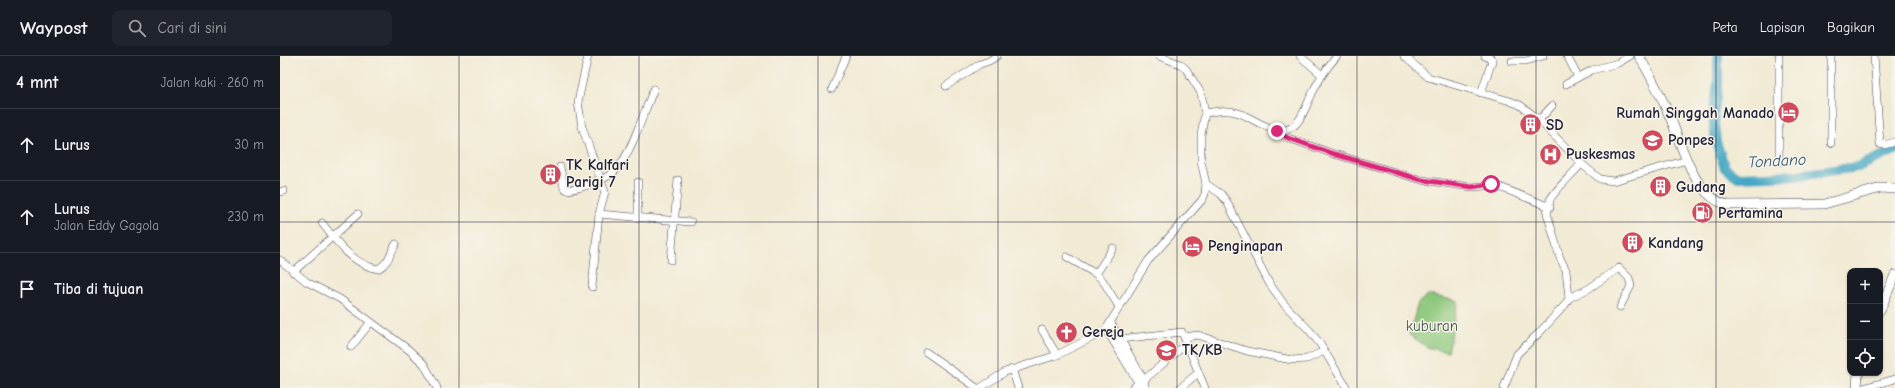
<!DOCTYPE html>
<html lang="id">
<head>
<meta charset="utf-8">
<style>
	body { margin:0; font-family:"Comic Neue",sans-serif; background:#20242c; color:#f1f3f6 }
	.controls { position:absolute; right:12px; bottom:12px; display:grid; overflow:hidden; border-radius:8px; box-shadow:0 1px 3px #0004 }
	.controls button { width:36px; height:36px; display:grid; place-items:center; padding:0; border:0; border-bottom:1px solid #363941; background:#171b24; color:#f1f3f6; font:20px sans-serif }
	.stop { position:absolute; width:12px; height:12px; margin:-9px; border:3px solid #db2777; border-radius:50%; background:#fff }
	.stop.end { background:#db2777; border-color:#fff; box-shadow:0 1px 4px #0008 }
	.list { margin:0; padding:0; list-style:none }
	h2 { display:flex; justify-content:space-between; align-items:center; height:52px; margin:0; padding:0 16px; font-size:17px }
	h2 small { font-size:13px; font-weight:400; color:#9ea1a6 }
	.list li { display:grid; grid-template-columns:26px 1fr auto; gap:12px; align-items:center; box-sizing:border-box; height:72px; padding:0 16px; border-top:1px solid #363941 }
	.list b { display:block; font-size:15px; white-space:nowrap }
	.list p { margin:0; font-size:13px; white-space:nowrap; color:#9ea1a6 }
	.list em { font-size:13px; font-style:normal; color:#9ea1a6 }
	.icon { flex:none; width:22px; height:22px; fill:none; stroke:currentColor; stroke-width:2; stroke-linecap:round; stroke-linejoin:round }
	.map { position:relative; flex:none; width:1615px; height:332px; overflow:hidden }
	header { display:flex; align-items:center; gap:24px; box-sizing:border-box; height:56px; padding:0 20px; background:#171b24; border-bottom:1px solid #363941 }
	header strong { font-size:19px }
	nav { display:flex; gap:22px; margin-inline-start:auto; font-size:14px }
	.search { width:280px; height:36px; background:#20242c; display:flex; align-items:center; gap:10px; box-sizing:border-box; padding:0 14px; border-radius:8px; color:#9ea1a6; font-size:15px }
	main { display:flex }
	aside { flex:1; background:#171b24 }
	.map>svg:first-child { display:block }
	.green { fill:#8dc77c; stroke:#58745c }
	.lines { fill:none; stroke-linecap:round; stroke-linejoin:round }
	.river { stroke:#46a8c5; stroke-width:10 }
	.minor-casing { stroke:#414052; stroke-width:8 }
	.major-casing { stroke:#414052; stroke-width:10 }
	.minor { stroke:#fff; stroke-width:7 }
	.major { stroke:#fff; stroke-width:9 }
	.route { stroke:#db2777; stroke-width:5 }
	.grid { fill:none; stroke:#22223b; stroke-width:1; stroke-opacity:0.55 }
	.labels { text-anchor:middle; stroke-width:3; stroke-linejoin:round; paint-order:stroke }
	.poi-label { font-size:15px; font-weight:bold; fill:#22223b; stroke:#f7f3e8; text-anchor:start }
	.park-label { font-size:15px; fill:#42544e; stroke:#f7f3e8 }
	.water-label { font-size:16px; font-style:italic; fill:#305872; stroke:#f7f3e8 }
</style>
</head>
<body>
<header>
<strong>Waypost</strong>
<div class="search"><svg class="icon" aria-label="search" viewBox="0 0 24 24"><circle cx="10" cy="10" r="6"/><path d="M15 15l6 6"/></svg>Cari di sini</div>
<nav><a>Peta</a><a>Lapisan</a><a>Bagikan</a></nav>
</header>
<main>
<aside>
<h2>4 mnt<small>Jalan kaki · 260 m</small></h2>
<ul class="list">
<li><svg class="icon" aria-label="ahead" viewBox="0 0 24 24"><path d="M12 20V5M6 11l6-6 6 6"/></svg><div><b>Lurus</b></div><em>30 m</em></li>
<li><svg class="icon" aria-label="ahead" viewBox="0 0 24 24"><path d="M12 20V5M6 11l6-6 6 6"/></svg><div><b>Lurus</b><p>Jalan Eddy Gagola</p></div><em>230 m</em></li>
<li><svg class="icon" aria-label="arrive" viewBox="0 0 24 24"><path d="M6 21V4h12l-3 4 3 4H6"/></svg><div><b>Tiba di tujuan</b></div></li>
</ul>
</aside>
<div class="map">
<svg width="1615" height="332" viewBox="0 0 1615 332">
	<rect width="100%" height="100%" fill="#f7f3e8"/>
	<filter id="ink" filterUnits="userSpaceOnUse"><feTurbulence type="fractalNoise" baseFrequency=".025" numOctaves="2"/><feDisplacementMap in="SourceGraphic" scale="8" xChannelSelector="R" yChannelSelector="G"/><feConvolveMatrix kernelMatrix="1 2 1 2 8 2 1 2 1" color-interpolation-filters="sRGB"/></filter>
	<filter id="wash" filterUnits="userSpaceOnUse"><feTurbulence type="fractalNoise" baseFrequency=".012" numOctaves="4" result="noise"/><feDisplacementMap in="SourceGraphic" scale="16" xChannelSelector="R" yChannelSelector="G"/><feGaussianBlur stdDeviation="0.9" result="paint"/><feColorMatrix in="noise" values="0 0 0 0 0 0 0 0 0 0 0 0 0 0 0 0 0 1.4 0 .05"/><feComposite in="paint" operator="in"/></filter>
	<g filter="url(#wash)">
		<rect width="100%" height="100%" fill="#f1ead4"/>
		<path class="green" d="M 1148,239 L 1178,245 L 1168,296 L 1149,292 L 1129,279 L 1138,247 Z"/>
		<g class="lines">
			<path class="river" d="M 1438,0 L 1438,28 L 1433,60 L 1436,86 L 1445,112 L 1458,121 L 1518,119 L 1578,111 L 1615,94"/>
		</g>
	</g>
	<g filter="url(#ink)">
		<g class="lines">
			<defs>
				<g id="minor">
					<path d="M 308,0 L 298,46 L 302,71 L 325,136 L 319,158 L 312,231"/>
					<path d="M 1020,0 L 1042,19"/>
					<path d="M 1124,0 L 1148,21 L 1230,45 L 1240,49 L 1257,62 L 1304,110 L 1320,123 L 1333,125 L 1407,104"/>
					<path d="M 1287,0 L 1298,21"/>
					<path d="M 1499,0 L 1499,106"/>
					<path d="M 1551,0 L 1551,87"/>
					<path d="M 1594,0 L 1600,88 L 1604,89 L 1615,86"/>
					<path d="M 1232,5 L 1246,5 L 1263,0"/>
					<path d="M 1286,28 L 1312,14 L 1338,7 L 1350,0"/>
					<path d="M 666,30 L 700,8 L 709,5 L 717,0"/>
					<path d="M 552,33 L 566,0"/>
					<path d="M 1201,37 L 1212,5 L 1212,3 L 1205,0"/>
					<path d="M 925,57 C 937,55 948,53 959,57 C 978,64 1003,88 1019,64 C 1024,57 1027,49 1030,42 C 1037,26 1045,13 1057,0"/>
					<path d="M 1257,62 L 1261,62 L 1272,50"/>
					<path d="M 997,75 L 1008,82 L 1054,98 L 1142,124 L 1192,131 L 1215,129 L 1270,151"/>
					<path d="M 280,111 L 284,132 L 287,134 C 303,132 327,124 338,112 C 351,97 365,53 374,33"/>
					<path d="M 358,126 L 358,161"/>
					<path d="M 926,128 L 941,138 L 947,146 L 989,227 L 1004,248 L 1030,275 L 1040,288 L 1067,332"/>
					<path d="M 0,136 L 4,135"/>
					<path d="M 319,158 L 411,166"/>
					<path d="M 42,167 C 56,185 73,209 98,213 C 109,207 110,197 116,188"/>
					<path d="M 787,201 L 816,218 L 823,225 L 839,251"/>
					<path d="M 0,204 L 27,226 L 60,243 L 129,294 L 144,308 L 157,332"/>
					<path d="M 391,204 L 398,124"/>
					<path d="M 13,216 L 78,158"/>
					<path d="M 816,218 L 833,192"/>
					<path d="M 1289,242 L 1308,233 L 1339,212 L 1349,222 L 1351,230 L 1340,251"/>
					<path d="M 826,273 L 859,328 L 865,330 L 864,324 L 831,267"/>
					<path d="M 762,274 L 777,299"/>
					<path d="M 905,281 L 918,279 L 967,295 L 1012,304 L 1027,303 L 1044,295"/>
					<path d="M 840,283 L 902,276 L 925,332"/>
					<path d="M 71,291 L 90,267"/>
					<path d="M 646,296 L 697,332"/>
					<path d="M 732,313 L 738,332"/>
					<path d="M 700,332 L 725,316 L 777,299 L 815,280 L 826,273 L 868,205 L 922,144 L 925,138 L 926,128 L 921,105 L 921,79 L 925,57 L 921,37 L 906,13 L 900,8 L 879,0"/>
					<path d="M 852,332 L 864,324 L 907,287"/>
					<path d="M 900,332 L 918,317"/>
					<path d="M 1224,332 L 1237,298 L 1259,277 L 1285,249 L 1289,242 L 1286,214 L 1280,202 L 1267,157 C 1269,152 1269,148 1270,144 C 1275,134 1292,119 1300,109 L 1304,110"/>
					<path d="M 1583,332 L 1615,323"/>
				</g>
				<g id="major">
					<path d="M 1359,0 C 1371,20 1381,40 1390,61 C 1402,89 1414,143 1449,149 L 1544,148 L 1601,132 L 1615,133"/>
					<path d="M 1600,254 L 1615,219"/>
					<path d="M 1577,332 L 1578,317"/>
				</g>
			</defs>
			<use href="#minor" class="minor-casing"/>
			<use href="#major" class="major-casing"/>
			<use href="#minor" class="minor"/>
			<use href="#major" class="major"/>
		</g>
	</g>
	<g class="lines" filter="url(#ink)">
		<path class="route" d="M 997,75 L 1008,82 L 1054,98 L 1142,124 L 1192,131 L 1211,128"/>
	</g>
	<path class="grid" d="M 179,0 L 179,332M 359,0 L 359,332M 538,0 L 538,332M 718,0 L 718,332M 897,0 L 897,332M 1077,0 L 1077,332M 1256,0 L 1256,332M 1436,0 L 1436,332M 0,166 L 1615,166"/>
	<defs>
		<symbol id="hotel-disc" viewBox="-11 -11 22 22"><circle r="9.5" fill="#d1495b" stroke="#f7f3e8"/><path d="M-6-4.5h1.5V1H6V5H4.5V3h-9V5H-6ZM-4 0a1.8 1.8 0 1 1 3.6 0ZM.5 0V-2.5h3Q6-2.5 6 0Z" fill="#fff"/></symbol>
		<symbol id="building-disc" viewBox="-11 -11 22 22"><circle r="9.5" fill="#d1495b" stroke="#f7f3e8"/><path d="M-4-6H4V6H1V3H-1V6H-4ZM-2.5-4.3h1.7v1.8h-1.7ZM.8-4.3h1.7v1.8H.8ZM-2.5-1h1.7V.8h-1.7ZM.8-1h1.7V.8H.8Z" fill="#fff"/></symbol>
		<symbol id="school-disc" viewBox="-11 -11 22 22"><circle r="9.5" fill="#d1495b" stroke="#f7f3e8"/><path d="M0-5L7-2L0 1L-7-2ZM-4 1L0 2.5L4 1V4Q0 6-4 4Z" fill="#fff"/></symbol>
		<symbol id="hospital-disc" viewBox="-11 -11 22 22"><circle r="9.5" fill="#d1495b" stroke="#f7f3e8"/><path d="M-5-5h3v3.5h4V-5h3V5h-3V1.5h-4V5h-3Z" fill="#fff"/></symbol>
		<symbol id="fuel-disc" viewBox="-11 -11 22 22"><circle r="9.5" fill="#d1495b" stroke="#f7f3e8"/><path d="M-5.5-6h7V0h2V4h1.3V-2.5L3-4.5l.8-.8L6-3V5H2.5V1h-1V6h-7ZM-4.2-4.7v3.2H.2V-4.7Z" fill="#fff"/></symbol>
		<symbol id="church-disc" viewBox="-11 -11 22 22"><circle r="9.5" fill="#d1495b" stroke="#f7f3e8"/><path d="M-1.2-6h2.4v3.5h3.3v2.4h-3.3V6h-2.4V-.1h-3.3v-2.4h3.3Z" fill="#fff"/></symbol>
	</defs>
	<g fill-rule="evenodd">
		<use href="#hotel-disc" x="1496" y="44" width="25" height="25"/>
		<use href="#building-disc" x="1238" y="56" width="25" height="25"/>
		<use href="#school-disc" x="1360" y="72" width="25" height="25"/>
		<use href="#hospital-disc" x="1258" y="86" width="25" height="25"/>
		<use href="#building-disc" x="258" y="106" width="25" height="25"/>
		<use href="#building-disc" x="1368" y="118" width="25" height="25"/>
		<use href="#fuel-disc" x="1410" y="144" width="25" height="25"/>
		<use href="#building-disc" x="1340" y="174" width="25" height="25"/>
		<use href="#hotel-disc" x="900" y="178" width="25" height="25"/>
		<use href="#church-disc" x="774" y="264" width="25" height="25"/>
		<use href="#school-disc" x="874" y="282" width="25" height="25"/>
	</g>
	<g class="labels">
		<g class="poi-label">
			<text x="1494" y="62" text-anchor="end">Rumah Singgah Manado</text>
			<text x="1266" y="74">SD</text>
			<text x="1388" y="89">Ponpes</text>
			<text x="1286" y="103">Puskesmas</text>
			<text x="286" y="114">TK Kalfari<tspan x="286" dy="17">Parigi 7</tspan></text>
			<text x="1396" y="136">Gudang</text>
			<text x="1438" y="162">Pertamina</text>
			<text x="1368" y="192">Kandang</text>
			<text x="928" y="195">Penginapan</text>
			<text x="802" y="281">Gereja</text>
			<text x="902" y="299">TK/KB</text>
		</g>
		<g class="park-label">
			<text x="1152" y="275">kuburan</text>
		</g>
		<g class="water-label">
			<text transform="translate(1497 104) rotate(-3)" y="6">Tondano</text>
		</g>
	</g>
</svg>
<div class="controls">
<button>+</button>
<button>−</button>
<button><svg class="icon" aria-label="locate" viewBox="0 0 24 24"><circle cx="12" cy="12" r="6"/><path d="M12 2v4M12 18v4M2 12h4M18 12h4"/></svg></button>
</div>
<div class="stop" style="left:1211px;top:128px"></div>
<div class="stop end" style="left:997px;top:75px"></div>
</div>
</main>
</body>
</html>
